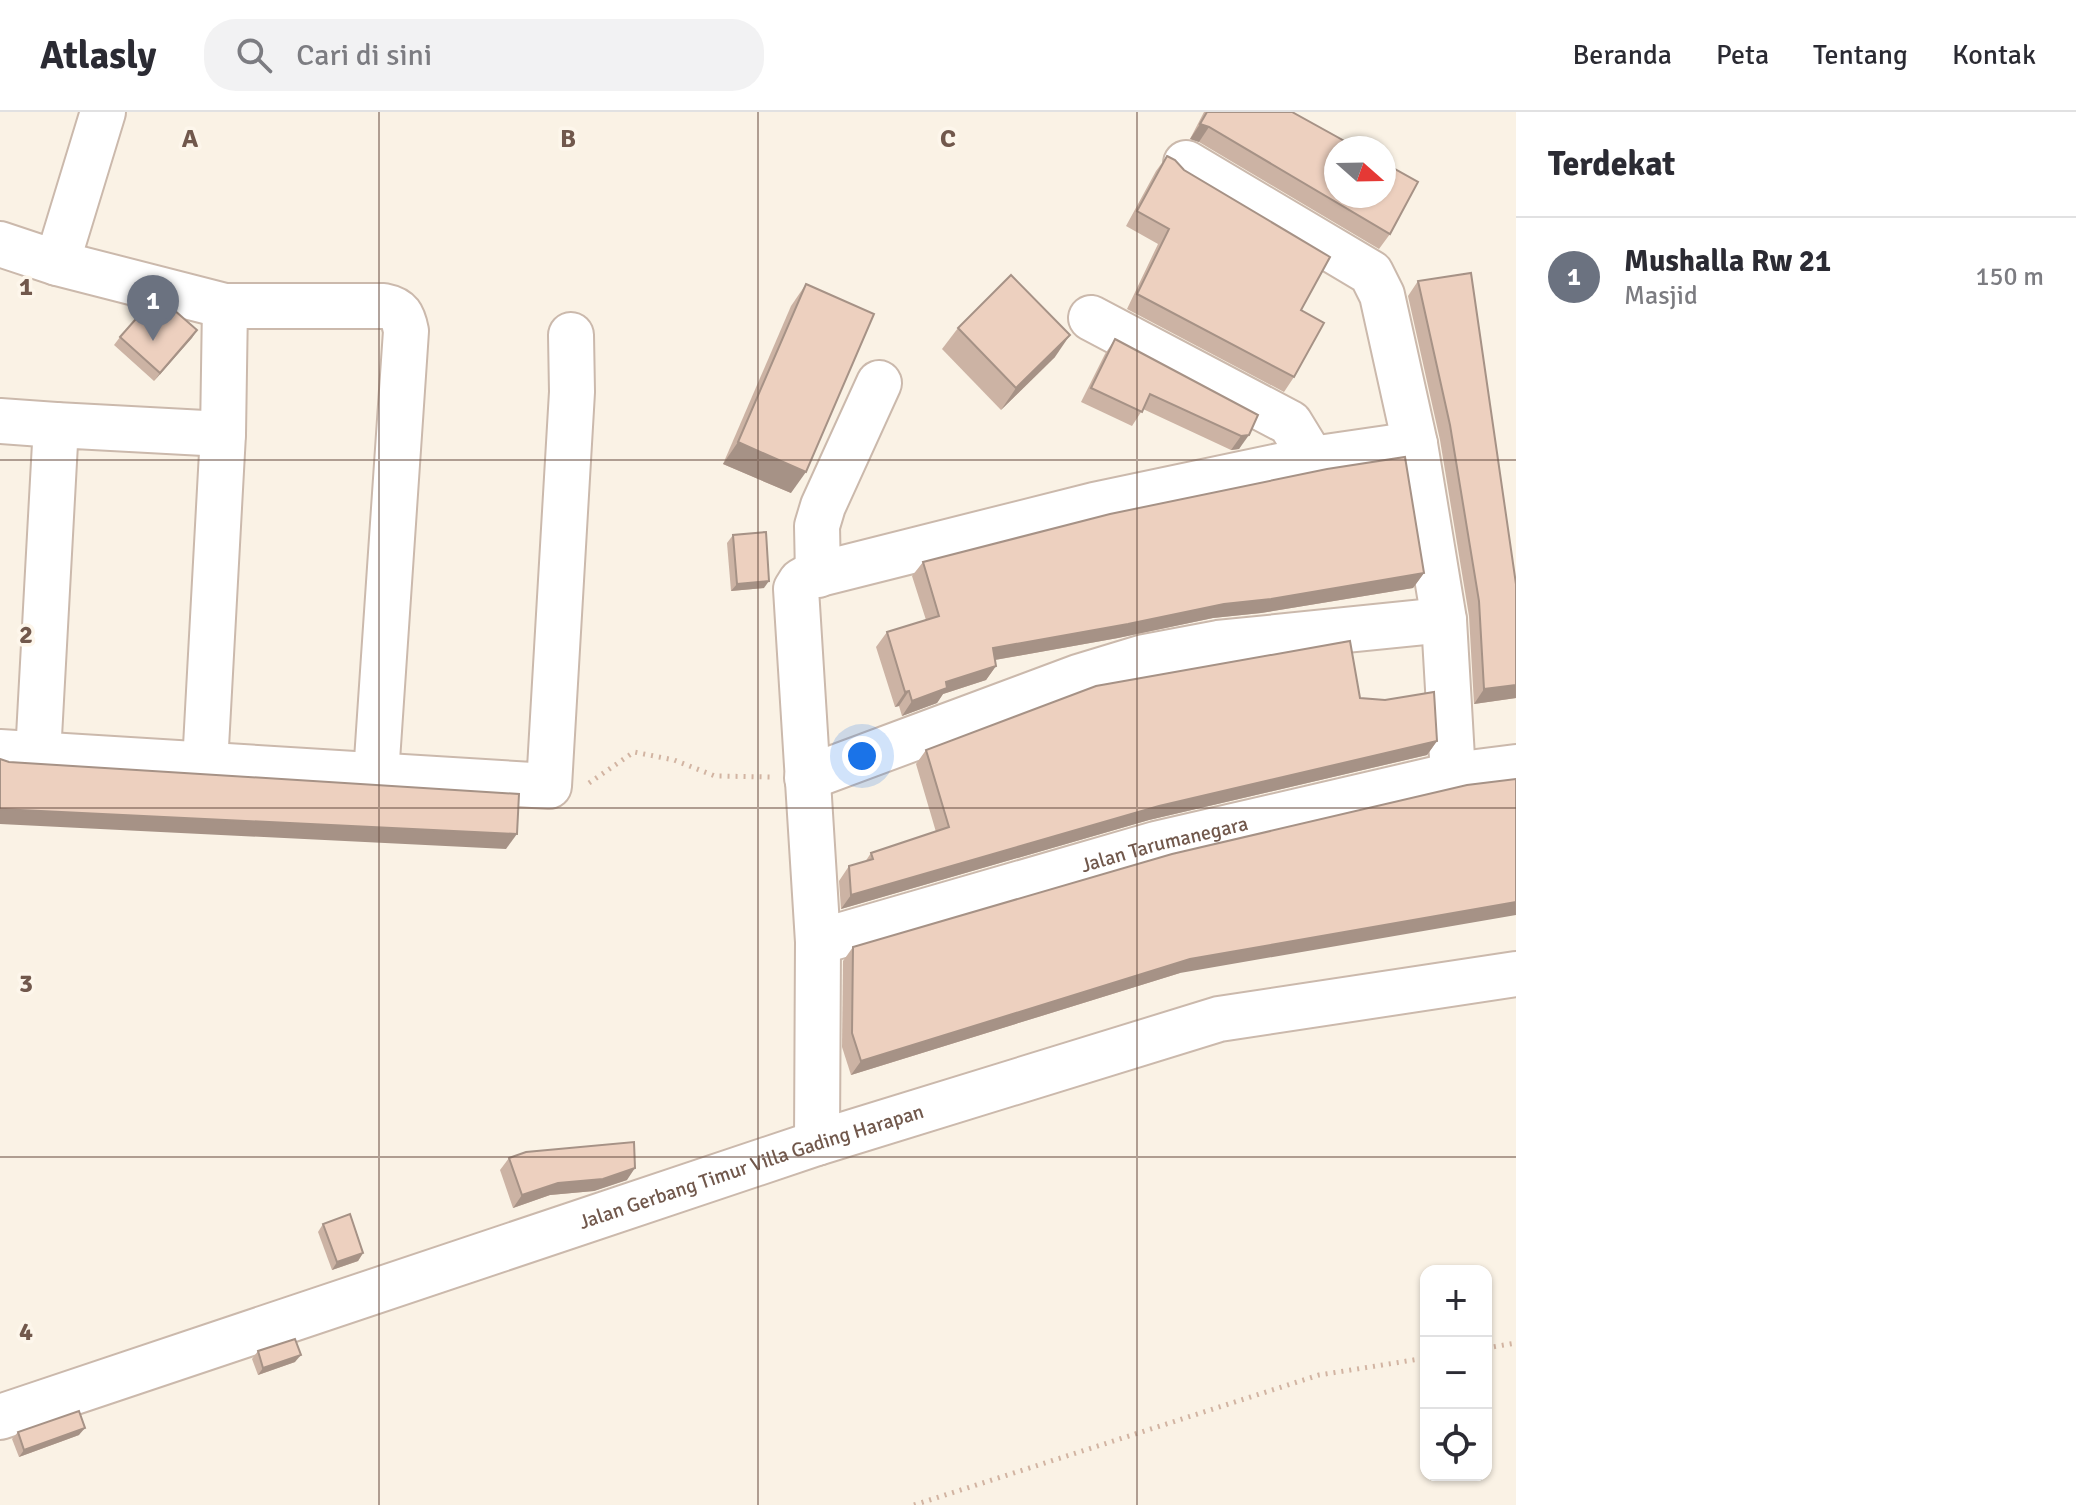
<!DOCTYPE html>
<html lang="id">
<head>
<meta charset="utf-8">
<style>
	body { margin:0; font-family:Signika,sans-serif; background:#f2f2f3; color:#2b2b33 }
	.controls { position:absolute; right:24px; bottom:24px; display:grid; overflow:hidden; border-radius:16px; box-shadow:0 2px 6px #0004 }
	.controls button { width:72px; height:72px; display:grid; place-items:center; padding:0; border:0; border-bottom:2px solid #e1e1e2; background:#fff; color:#2b2b33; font:40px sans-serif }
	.compass { position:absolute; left:1324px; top:24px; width:72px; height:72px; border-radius:50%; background:#fff; box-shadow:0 2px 6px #0004; rotate:110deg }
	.you { position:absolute; left:862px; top:644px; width:28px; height:28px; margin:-20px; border:6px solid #fff; border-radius:50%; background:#1a73e8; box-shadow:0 0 0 12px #1a73e833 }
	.badge { display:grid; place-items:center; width:52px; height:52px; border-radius:50%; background:#7c3aed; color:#fff; font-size:26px; font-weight:700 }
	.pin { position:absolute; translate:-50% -66px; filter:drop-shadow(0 2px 4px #0008) }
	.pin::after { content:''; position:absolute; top:42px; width:28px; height:24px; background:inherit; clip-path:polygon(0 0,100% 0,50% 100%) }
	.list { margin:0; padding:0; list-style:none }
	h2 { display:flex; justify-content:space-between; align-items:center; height:104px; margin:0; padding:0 32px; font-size:34px }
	h2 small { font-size:26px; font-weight:400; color:#7c7c81 }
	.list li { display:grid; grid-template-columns:52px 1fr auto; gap:24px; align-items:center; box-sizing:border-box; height:120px; padding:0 32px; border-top:2px solid #e1e1e2 }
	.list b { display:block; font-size:30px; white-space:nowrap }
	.list p { margin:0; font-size:26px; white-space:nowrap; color:#7c7c81 }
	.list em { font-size:26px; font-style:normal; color:#7c7c81 }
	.icon { flex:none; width:44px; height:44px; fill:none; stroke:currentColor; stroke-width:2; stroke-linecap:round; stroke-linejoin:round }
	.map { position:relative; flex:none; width:1516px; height:1393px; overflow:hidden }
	header { display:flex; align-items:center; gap:48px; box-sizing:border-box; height:112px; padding:0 40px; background:#fff; border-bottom:2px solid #e1e1e2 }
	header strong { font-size:38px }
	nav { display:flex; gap:44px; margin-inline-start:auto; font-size:28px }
	.search { width:560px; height:72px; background:#f2f2f3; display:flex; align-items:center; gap:20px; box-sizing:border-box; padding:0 28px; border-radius:32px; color:#7c7c81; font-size:30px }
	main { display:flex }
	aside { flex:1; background:#fff }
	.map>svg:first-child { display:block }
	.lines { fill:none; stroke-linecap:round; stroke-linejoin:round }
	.minor-casing { stroke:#cbb9ac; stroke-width:48 }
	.path { stroke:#d2b4a2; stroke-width:5; stroke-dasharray:2 6; stroke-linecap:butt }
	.minor { stroke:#fff; stroke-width:44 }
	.wall { fill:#ccb3a4 }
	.shaded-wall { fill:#a69286 }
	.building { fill:#edd0bf; stroke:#a69286; stroke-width:2 }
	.grid { fill:none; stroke:#71584c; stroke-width:2; stroke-opacity:0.55 }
	.labels { text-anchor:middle; stroke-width:7; stroke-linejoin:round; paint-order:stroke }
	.street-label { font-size:20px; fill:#71584c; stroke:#fdf6eb }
	.grid-label { font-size:26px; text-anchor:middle; font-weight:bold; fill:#71584c; stroke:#fdf6eb; stroke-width:7; stroke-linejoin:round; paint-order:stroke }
</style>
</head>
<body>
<header>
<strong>Atlasly</strong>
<div class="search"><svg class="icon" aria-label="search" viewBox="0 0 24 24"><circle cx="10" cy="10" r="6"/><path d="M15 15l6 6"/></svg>Cari di sini</div>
<nav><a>Beranda</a><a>Peta</a><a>Tentang</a><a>Kontak</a></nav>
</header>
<main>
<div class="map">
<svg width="1516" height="1393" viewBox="0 0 1516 1393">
	<rect width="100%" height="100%" fill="#faf2e5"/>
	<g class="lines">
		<defs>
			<g id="minor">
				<path d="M 1186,51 L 1371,161 L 1382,183 L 1415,332 L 1444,508 L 1453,663"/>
				<path d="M 0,132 L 57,151 L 103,0"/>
				<path d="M 57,151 L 225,194"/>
				<path d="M 1091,206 L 1290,311 L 1312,347"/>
				<path d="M 0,309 L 56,313"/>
				<path d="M 818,463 L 817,414 L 823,394 L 879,271"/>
				<path d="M 0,640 L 549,674 L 572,280 L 571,223"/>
				<path d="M 38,643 L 56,313 L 223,322"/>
				<path d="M 205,653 L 223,322 L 225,194 L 384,194 C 400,197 403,204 406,219 L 376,663"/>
				<path d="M 807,666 L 1078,565 L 1144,545 L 1218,531 L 1444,508"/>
				<path id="s1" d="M 818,830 L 1156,732 L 1453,663 L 1516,655"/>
				<path d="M 817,1031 L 818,830 L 796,477 L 801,469 L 808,465 L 1094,393 L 1312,347 L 1415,332"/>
				<path id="s2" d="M 0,1305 L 817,1031 L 1219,907 L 1516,862"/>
			</g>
		</defs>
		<use href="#minor" class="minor-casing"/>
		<g class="path">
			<path d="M 589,671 L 634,640 L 674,648 L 715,664 L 770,665"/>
			<path d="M 1486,1236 L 1516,1231"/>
			<path d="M 914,1393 L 1319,1263 L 1426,1246"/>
		</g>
		<use href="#minor" class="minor"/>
	</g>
	<g class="wall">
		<path d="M 1204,0 L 1292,0 L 1390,122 L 1379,137 L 1199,30 L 1190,27 Z"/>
		<path d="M 1167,44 L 1301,198 L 1294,265 L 1284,280 L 1127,197 L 1158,132 L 1126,114 L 1156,59 Z"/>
		<path d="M 1418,169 L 1516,586 L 1474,592 L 1469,504 L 1440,328 L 1408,184 Z"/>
		<path d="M 806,172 L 791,381 L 723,352 L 791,194 Z"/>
		<path d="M 958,216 L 1055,245 L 1001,298 L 942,237 Z"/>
		<path d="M 197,218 L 154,269 L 114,233 L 120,225 Z"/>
		<path d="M 1115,227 L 1258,303 L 1239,337 L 1231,338 L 1143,297 L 1132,314 L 1081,290 L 1105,242 Z"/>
		<path d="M 733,423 L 764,476 L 731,479 L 727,431 Z"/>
		<path d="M 923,450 L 1424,461 L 1413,476 L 1261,501 L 1213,506 L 1118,526 L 995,548 L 996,554 L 986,568 L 943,582 L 937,591 L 902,604 L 899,594 L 895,595 L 876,535 L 887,520 L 926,508 L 912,464 Z"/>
		<path d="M 1360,586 L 1437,629 L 1427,643 L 1149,708 L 841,797 L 839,769 L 849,754 L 865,750 L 871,741 L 936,720 L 916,652 L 926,638 Z"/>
		<path d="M 853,835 L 1180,861 L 851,963 L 842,935 L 843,849 Z"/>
		<path d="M 509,1046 L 627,1068 L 594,1079 L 550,1083 L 513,1096 L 500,1058 Z"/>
		<path d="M 323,1112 L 363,1141 L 358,1149 L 332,1158 L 318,1120 Z"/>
		<path d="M 258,1239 L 295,1250 L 258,1263 L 252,1247 Z"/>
		<path d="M 18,1320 L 79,1323 L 19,1345 L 12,1327 Z"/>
	</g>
	<g class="shaded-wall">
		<path d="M 1200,12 L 1209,15 L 1199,30 L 1190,27 Z"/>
		<path d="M 197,218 L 192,226 L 154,269 L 160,261 Z"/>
		<path d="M 1070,223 L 1055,245 L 1001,298 L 1016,276 Z"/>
		<path d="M 1249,323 L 1239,337 L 1231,338 L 1241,324 Z"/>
		<path d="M 738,330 L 806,360 L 791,381 L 723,352 Z"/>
		<path d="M 1424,461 L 1413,476 L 1261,501 L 1213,506 L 1118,526 L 983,550 L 993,536 L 1224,492 Z"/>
		<path d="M 769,469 L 764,476 L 731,479 L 737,472 Z"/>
		<path d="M 996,554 L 986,568 L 943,582 L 937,591 L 902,604 L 912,589 L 946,570 Z"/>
		<path d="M 1516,573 L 1516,586 L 1474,592 L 1484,577 Z"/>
		<path d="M 909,579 L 899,594 L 895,595 L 905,580 Z"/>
		<path d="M 1437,629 L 1427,643 L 1149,708 L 841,797 L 851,783 L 1159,694 Z"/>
		<path d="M 0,697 L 517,722 L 506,737 L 0,712 Z"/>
		<path d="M 1516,790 L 1516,803 L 1180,861 L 851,963 L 861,949 L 1190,847 Z"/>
		<path d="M 635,1056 L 627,1068 L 594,1079 L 550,1083 L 513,1096 L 522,1083 L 558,1071 Z"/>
		<path d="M 363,1141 L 358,1149 L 332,1158 L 337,1150 Z"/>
		<path d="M 301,1243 L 295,1250 L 258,1263 L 263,1256 Z"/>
		<path d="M 85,1316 L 79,1323 L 19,1345 L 24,1338 Z"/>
	</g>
	<g class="building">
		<path d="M 1207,0 L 1292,0 L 1357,36 L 1336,36 L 1336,84 L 1384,84 L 1384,51 L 1418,70 L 1390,122 L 1209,15 L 1200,12 Z"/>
		<path d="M 1167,44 L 1175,48 L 1184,58 L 1330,145 L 1301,198 L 1324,211 L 1294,265 L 1137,182 L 1169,117 L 1137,99 Z"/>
		<path d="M 1471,161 L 1516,472 L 1516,573 L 1484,577 L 1479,489 L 1450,313 L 1418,169 Z"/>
		<path d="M 1011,163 L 1070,223 L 1016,276 L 958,216 Z"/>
		<path d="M 806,172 L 874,202 L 806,360 L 738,330 Z"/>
		<path d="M 149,192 L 174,198 L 197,218 L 160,261 L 120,225 Z"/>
		<path d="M 1115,227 L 1258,303 L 1249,323 L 1241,324 L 1150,282 L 1142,300 L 1091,276 Z"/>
		<path d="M 1405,345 L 1424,461 L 1271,487 L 1224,492 L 1128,512 L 993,536 L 996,554 L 946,570 L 947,576 L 912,589 L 909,579 L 905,580 L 887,520 L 939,504 L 923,450 L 1110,402 L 1327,357 Z"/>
		<path d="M 766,420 L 769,469 L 737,472 L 733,423 Z"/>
		<path d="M 1350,529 L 1360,586 L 1385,588 L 1434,580 L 1437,629 L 1159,694 L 851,783 L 849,754 L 873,747 L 871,741 L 949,715 L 926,638 L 1096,574 Z"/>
		<path d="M 0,647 L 9,650 L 519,682 L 517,722 L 0,697 Z"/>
		<path d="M 1516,667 L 1516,790 L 1190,847 L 861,949 L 852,921 L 853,835 L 1172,742 L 1467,673 Z"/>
		<path d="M 634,1030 L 635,1056 L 603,1067 L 558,1071 L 522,1083 L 509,1046 L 526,1040 Z"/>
		<path d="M 350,1102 L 363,1141 L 337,1150 L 323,1112 Z"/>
		<path d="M 295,1227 L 301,1243 L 263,1256 L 258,1239 Z"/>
		<path d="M 79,1299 L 85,1316 L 24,1338 L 18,1320 Z"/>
	</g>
	<path class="grid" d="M 379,0 L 379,1393M 758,0 L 758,1393M 1137,0 L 1137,1393M 0,348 L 1516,348M 0,696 L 1516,696M 0,1045 L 1516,1045"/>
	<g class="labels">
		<g class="street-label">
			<text dy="7" stroke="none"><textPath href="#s1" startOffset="360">Jalan Tarumanegara</textPath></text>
			<text dy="7" stroke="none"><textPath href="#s2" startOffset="792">Jalan Gerbang Timur Villa Gading Harapan</textPath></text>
		</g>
	</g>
	<g class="grid-label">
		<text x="190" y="35">A</text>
		<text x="568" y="35">B</text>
		<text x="948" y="35">C</text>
		<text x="26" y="183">1</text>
		<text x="26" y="531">2</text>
		<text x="26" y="880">3</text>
		<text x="26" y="1228">4</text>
	</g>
</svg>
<div class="controls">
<button>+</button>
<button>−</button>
<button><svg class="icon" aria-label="locate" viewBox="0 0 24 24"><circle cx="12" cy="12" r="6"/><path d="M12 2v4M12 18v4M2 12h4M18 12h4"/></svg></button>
</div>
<svg class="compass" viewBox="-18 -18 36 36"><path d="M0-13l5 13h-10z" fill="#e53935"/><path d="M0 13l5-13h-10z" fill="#7c7c81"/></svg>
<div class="you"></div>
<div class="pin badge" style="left:153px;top:229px;background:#6b7280">1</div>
</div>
<aside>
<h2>Terdekat<small></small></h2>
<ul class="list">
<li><span class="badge" style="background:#6b7280">1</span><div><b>Mushalla Rw 21</b><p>Masjid</p></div><em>150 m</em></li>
</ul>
</aside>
</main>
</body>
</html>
